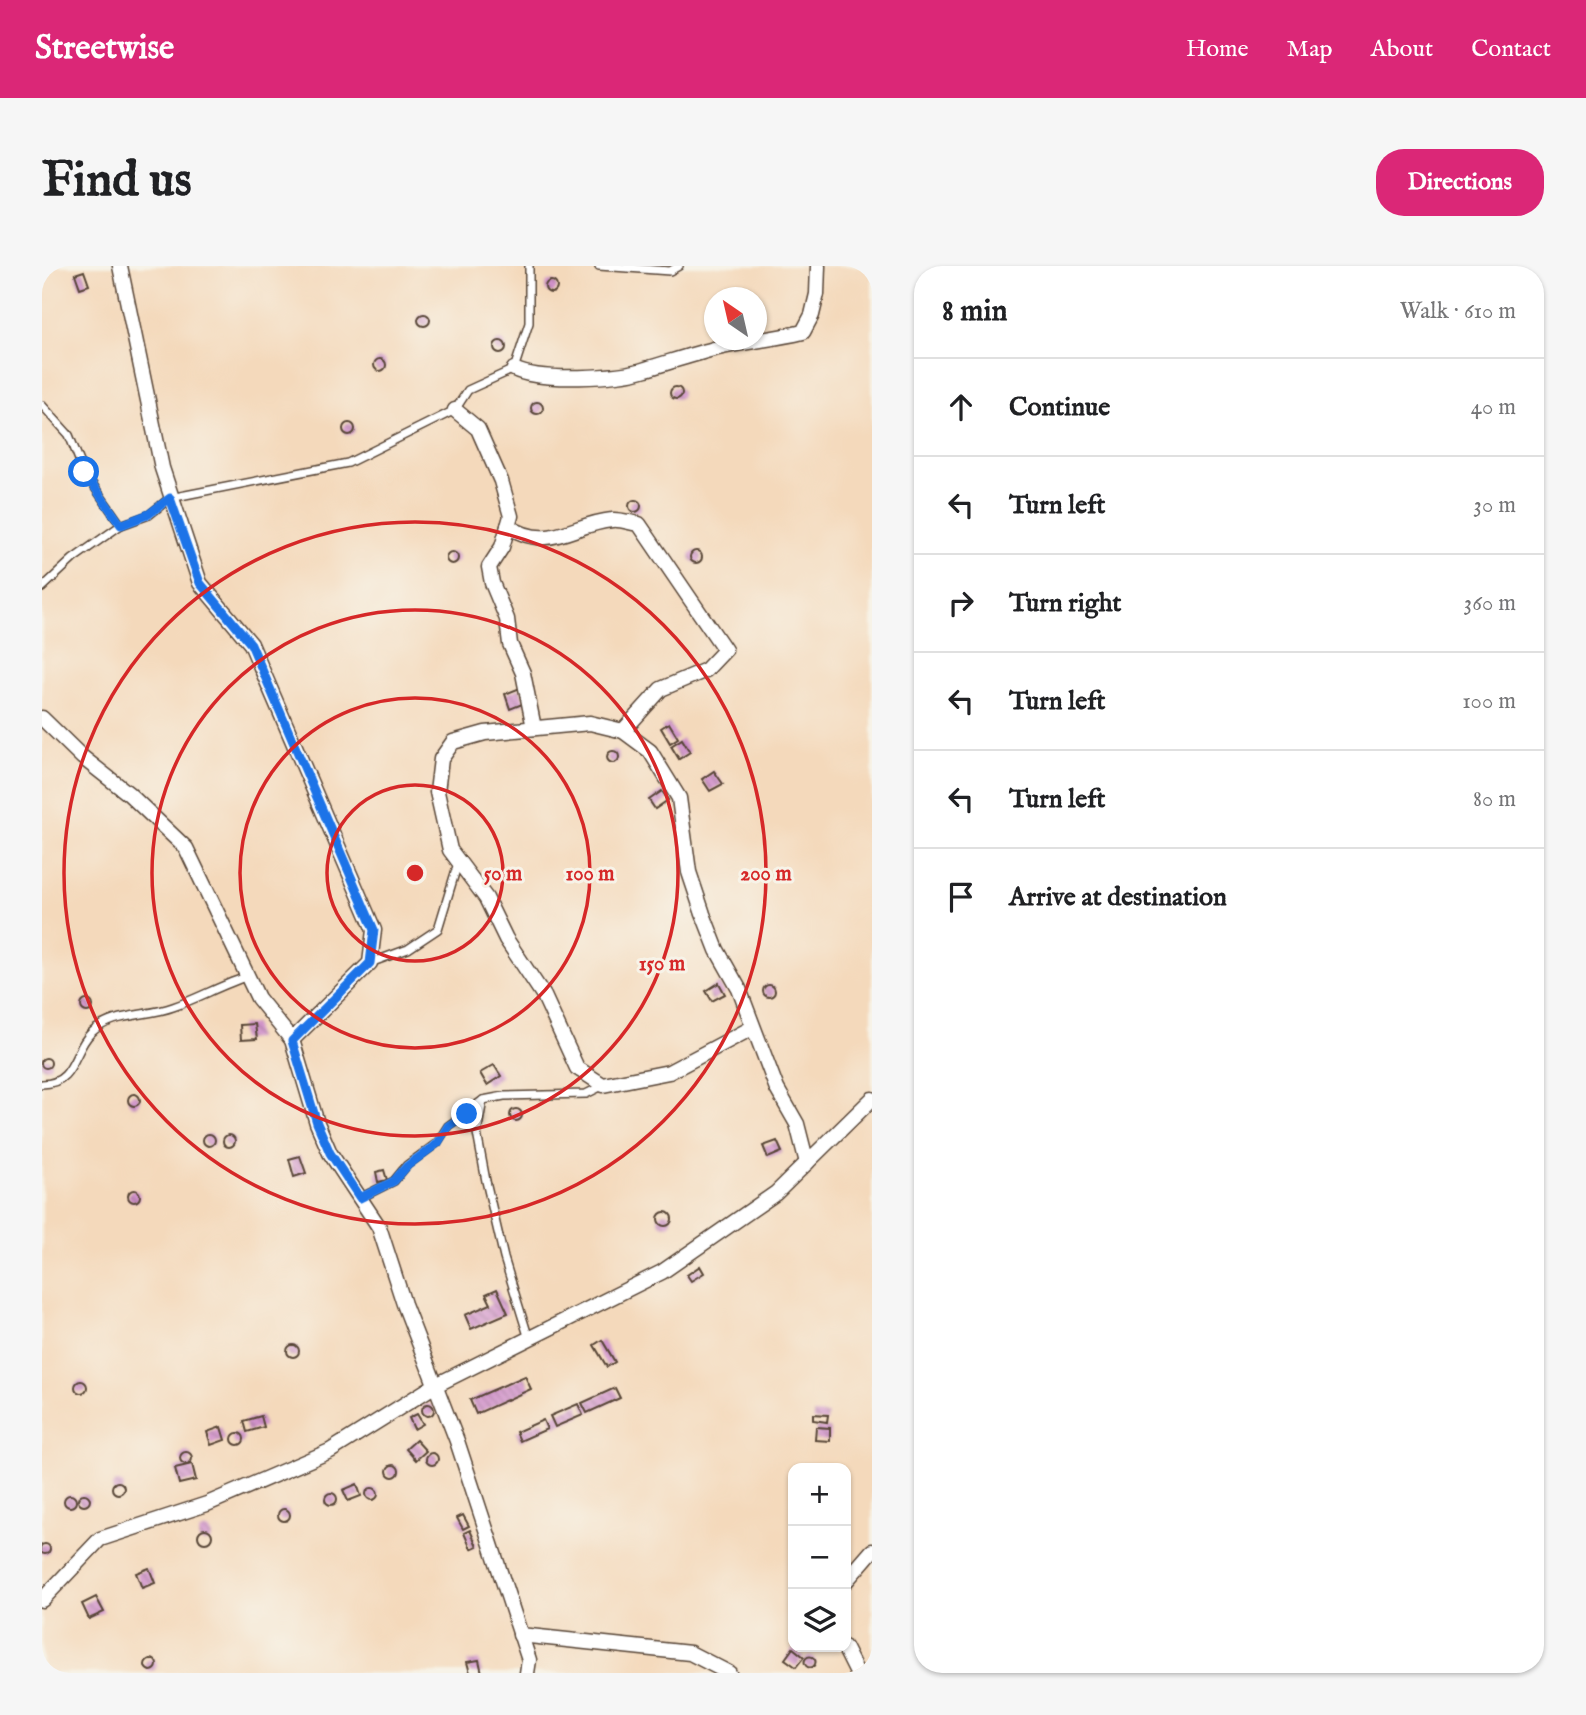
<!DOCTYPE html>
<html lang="en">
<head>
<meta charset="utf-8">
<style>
	body { margin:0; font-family:"IM FELL English",serif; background:#f6f6f6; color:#202124 }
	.controls { position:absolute; right:21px; bottom:21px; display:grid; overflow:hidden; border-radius:14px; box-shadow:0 2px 5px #0004 }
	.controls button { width:63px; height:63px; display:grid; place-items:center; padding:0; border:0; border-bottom:2px solid #e0e0e0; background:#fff; color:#202124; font:35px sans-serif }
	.compass { position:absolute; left:662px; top:21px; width:63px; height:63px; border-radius:50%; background:#fff; box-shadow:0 2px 5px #0004; rotate:326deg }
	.stop { position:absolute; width:21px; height:21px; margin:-16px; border:5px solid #1a73e8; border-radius:50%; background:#fff }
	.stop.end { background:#1a73e8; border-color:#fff; box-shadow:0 2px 7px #0008 }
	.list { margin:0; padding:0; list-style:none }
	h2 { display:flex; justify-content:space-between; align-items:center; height:91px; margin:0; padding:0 28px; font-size:30px }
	h2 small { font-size:23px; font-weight:400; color:#757577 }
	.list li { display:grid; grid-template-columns:46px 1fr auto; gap:21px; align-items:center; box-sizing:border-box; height:98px; padding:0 28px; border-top:2px solid #e0e0e0 }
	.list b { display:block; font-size:26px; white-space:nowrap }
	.list em { font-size:23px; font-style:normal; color:#757577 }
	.icon { flex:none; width:38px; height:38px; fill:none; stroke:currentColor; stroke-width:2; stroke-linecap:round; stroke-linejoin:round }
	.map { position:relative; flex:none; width:830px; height:1407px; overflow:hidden; border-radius:28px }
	header { display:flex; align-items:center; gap:42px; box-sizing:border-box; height:98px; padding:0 35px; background:#db2777; color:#fff }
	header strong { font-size:33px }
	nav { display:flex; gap:38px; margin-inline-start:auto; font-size:24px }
	.intro { display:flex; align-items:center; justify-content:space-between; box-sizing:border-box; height:168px; padding:0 42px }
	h1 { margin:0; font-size:49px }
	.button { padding:18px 32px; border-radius:28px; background:#db2777; color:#fff; font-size:24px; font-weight:700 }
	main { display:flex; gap:42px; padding:0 42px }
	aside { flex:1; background:#fff; border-radius:28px; box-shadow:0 2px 5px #0004 }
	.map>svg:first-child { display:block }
	.building { fill:url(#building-back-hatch) }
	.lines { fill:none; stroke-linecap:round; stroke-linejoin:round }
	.service-casing { stroke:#574436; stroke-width:10 }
	.minor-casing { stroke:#574436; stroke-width:17 }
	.service { stroke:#fff; stroke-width:7 }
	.minor { stroke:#fff; stroke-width:14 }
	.route { stroke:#1a73e8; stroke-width:9 }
	.ring { fill:none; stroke:#d62828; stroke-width:3.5 }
	.centre { fill:#d62828; stroke:#f7f3e8; stroke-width:3.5 }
	.ring-label { font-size:21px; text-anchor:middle; font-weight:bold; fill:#d62828; stroke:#f7f3e8; stroke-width:6; stroke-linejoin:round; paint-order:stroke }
</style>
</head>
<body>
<header>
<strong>Streetwise</strong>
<nav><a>Home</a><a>Map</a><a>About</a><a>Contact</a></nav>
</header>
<div class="intro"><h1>Find us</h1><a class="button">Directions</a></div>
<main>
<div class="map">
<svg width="830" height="1407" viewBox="0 0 830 1407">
	<defs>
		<pattern id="building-back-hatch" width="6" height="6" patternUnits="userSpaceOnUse" patternTransform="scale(1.75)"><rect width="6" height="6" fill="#d192cb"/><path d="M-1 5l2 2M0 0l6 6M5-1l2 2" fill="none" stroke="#ab77a4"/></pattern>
	</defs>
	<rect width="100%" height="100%" fill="#f7f3e8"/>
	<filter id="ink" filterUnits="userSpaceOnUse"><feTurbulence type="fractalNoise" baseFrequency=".0143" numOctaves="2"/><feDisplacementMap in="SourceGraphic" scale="14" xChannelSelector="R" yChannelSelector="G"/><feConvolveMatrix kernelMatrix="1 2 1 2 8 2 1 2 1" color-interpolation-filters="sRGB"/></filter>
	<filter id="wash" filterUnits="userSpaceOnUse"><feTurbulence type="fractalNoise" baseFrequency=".00686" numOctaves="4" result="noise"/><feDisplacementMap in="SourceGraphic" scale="28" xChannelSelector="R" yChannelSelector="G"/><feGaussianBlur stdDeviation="1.57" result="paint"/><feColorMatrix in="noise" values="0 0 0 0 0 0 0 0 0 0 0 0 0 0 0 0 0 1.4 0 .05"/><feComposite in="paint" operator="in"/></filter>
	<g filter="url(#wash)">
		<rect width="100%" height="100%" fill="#f4d9bb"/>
		<g id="blocks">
			<g class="building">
				<path d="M 42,5 L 47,19 L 38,22 L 33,8 Z"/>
				<circle cx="509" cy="21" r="6"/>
				<circle cx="382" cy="54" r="6"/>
				<circle cx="458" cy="81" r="6"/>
				<circle cx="338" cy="99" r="6"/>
				<circle cx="634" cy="127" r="6"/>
				<circle cx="495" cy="142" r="6"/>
				<circle cx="307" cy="163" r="6"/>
				<circle cx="593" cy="240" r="6"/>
				<circle cx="654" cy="291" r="6"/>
				<circle cx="410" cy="292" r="6"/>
				<path d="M 478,422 L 483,437 L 468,443 L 463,428 Z"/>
				<path d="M 627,457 L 636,472 L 628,477 L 619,462 Z"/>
				<path d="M 640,473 L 648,486 L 637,493 L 629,480 Z"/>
				<circle cx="571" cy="491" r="6"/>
				<path d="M 672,505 L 681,518 L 668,525 L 660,513 Z"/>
				<path d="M 620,525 L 626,534 L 613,543 L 607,534 Z"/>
				<path d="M 677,717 L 683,728 L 670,735 L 664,725 Z"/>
				<circle cx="727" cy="725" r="6"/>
				<circle cx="45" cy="740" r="6"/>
				<path d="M 213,758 L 215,773 L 199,774 L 198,759 Z"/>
				<circle cx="4" cy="797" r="5"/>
				<path d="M 452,799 L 459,810 L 445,819 L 438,807 Z"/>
				<circle cx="92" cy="834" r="6"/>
				<circle cx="474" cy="849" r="6"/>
				<circle cx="167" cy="874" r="6"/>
				<circle cx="187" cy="875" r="6"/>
				<path d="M 735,875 L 740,886 L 726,892 L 721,880 Z"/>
				<path d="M 258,890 L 264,907 L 252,911 L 247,893 Z"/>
				<path d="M 342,904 L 345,914 L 336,916 L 334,906 Z"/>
				<circle cx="92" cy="930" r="6"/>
				<circle cx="623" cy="953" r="7"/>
				<path d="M 658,1000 L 662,1007 L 649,1015 L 645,1009 Z"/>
				<path d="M 455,1023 L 466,1047 L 429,1063 L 423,1049 L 449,1038 L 444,1028 Z"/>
				<path d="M 560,1074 L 573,1096 L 565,1101 L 552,1079 Z"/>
				<circle cx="251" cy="1085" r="6"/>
				<path d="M 483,1110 L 489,1123 L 434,1148 L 428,1134 Z"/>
				<circle cx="39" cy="1121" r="6"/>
				<path d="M 573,1122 L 578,1132 L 545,1147 L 540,1137 Z"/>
				<path d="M 536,1138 L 541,1149 L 513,1161 L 508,1150 Z"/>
				<circle cx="386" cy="1144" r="6"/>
				<path d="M 375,1148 L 381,1158 L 372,1163 L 367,1152 Z"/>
				<path d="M 771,1148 L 786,1149 L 785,1156 L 771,1154 Z"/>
				<path d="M 219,1150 L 222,1161 L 205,1166 L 202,1155 Z"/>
				<path d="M 501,1154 L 505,1163 L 478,1175 L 474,1166 Z"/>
				<path d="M 179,1161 L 183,1174 L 169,1179 L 165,1166 Z"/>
				<path d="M 774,1161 L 788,1162 L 788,1175 L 773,1174 Z"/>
				<circle cx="196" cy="1173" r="6"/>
				<path d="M 374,1174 L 384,1185 L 374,1194 L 364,1183 Z"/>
				<circle cx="144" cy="1192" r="6"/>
				<circle cx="390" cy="1193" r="6"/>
				<path d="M 150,1198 L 154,1214 L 137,1218 L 133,1202 Z"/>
				<circle cx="351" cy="1205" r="6"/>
				<circle cx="76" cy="1222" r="6"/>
				<path d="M 315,1218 L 319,1230 L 306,1235 L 301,1224 Z"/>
				<circle cx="330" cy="1228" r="6"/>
				<circle cx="289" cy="1233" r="6"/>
				<circle cx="42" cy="1234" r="6"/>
				<circle cx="28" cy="1235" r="6"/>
				<circle cx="242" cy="1249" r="6"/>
				<path d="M 421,1249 L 427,1260 L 421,1263 L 415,1252 Z"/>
				<circle cx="163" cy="1270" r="7"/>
				<path d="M 428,1264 L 435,1280 L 429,1283 L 422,1267 Z"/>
				<circle cx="3" cy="1283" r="5"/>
				<path d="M 107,1302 L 113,1317 L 100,1322 L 94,1307 Z"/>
				<path d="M 54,1331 L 62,1346 L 47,1353 L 40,1338 Z"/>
				<path d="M 751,1382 L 762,1391 L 754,1401 L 743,1393 Z"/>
				<circle cx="768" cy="1396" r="5.5"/>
				<circle cx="109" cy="1399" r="6"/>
				<path d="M 437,1394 L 440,1407 L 428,1407 L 425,1396 Z"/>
			</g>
		</g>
	</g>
	<g filter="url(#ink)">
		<use href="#blocks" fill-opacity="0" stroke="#574436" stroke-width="2"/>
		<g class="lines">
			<defs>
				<g id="service">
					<path d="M 557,0 L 628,5 L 637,0"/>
					<path d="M 0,139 L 27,169 L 42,206 L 79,259"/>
					<path d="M 0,322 L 31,293 L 79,259 L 107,249 L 128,232 L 306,197 L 413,144 L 426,124 L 472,103 L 487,57 L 487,0"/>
					<path d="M 328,697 L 366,683 L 396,663 L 416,597"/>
					<path d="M 0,818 C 33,818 31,784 49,767 C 71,746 104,751 131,741 C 157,732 181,718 207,710"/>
					<path d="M 441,834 L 435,867 L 444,915 L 462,992 L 487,1073"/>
					<path d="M 318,932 L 352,915 L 365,899 L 395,877 L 406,860 L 441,834 L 462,830 L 544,828 L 560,820"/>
				</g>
				<g id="minor">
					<path d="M 78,0 L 120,202 L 158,317 L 209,378 L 332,664 L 328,697 L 250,774"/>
					<path d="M 472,103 C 497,116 577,112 604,103 C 628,96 651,88 676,82 C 705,75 733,73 761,66 L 770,49 L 775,28 L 776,0"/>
					<path d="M 413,144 L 436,163 L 459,215 L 469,250 L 460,281 L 447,301 L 450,317 L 465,353 L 468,378 L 481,407 L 492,462"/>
					<path d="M 466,260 C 507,287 529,258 570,254 C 578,253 589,257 597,258 L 683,384 L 664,404 L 619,423 L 581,465"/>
					<path d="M 0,452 L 40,491 L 87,528 L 144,582 L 216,732 L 250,774 L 275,857 L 288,887 L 337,961 L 362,1038 L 415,1175 L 487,1394 L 485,1407"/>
					<path d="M 710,762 L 627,806 L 561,819 L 535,802 L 502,730 L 464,673 L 444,632 L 408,584 L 395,526 L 399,493 L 411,476 L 443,467 L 548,457 L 581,465 L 608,485 L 637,532 L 647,606 L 661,648 L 675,684 L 697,723 L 735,823 L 755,858 L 765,897"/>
					<path d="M 804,1315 L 830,1285"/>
					<path d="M 0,1334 L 58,1273 L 165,1238 L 288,1185 L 392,1120 L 620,1006 L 734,927 L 830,833"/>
					<path d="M 478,1369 L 648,1387 L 687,1407"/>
					<path d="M 802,1381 L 815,1407"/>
				</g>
			</defs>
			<use href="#service" class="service-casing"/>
			<use href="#minor" class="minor-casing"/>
			<use href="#service" class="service"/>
			<use href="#minor" class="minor"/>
		</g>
	</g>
	<g class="lines" filter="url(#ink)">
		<path class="route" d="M 42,206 L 79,259 L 107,248 L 128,232 L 158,317 L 209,378 L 332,664 L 328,697 L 250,775 L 275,857 L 288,887 L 318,932 L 352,915 L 365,900 L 396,877 L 406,860 L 425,848"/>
	</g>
	<g class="ring">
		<circle cx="373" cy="607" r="88"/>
		<circle cx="373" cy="607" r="175"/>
		<circle cx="373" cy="607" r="263"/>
		<circle cx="373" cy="607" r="351"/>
	</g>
	<circle cx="373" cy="607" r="10" class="centre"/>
	<g class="ring-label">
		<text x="461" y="614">50 m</text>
		<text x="548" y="614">100 m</text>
		<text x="724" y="614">200 m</text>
		<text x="620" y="704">150 m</text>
	</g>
</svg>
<div class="controls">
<button>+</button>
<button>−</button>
<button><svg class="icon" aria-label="layers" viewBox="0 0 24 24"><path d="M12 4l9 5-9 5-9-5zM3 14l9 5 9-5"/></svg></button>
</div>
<svg class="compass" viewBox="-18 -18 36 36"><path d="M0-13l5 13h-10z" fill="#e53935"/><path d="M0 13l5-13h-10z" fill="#757577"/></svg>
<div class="stop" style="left:42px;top:206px"></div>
<div class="stop end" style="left:425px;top:848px"></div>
</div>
<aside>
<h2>8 min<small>Walk · 610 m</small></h2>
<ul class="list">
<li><svg class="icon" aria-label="ahead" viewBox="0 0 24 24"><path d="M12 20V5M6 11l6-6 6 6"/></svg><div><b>Continue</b></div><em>40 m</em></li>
<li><svg class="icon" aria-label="left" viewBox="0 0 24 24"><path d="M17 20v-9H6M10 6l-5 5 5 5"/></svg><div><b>Turn left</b></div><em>30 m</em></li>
<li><svg class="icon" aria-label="right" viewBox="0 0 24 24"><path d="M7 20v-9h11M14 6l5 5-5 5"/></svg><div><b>Turn right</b></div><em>360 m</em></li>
<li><svg class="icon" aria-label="left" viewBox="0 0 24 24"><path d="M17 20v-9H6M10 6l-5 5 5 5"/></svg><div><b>Turn left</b></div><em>100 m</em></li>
<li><svg class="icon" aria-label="left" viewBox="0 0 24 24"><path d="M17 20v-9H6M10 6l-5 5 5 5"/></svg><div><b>Turn left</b></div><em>80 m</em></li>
<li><svg class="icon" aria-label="arrive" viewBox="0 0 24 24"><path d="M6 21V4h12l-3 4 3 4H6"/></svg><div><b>Arrive at destination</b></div></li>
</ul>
</aside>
</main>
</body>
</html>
